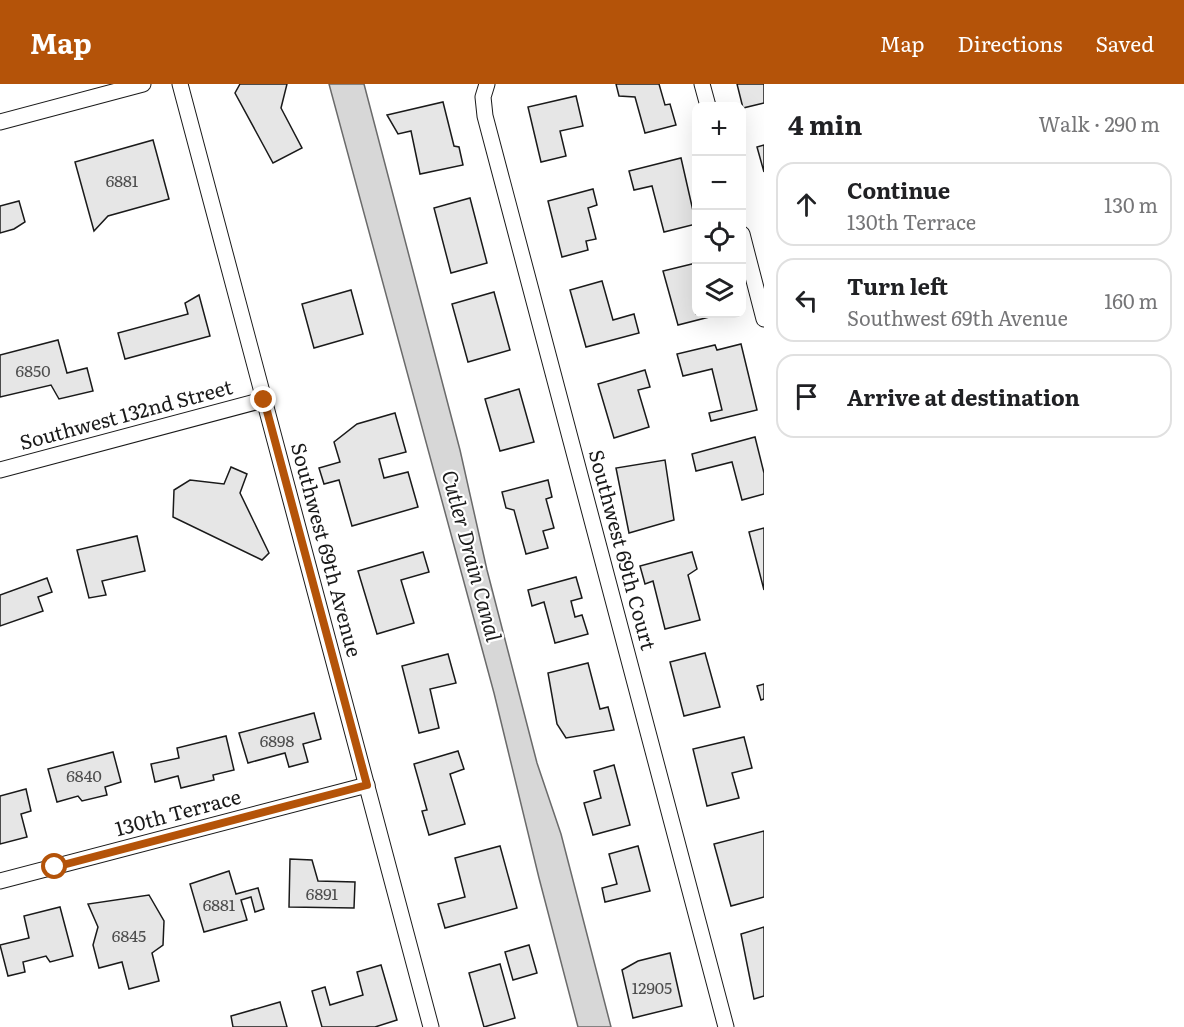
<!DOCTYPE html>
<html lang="en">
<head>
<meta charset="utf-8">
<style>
	body { margin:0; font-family:Literata,serif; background:#f6f6f6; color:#202124 }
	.controls { position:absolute; right:18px; top:18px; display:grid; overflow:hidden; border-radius:12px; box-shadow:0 6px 24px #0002 }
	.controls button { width:54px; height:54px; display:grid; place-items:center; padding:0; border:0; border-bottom:2px solid #e0e0e0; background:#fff; color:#202124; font:30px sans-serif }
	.stop { position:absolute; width:18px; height:18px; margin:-14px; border:4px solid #b45309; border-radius:50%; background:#fff }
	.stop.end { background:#b45309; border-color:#fff; box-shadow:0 2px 6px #0008 }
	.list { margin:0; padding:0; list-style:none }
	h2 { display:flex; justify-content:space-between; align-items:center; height:78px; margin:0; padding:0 24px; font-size:26px }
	h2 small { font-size:20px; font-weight:400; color:#757577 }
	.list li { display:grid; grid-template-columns:39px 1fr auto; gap:18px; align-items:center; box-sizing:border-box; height:84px; margin:0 12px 12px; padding:0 12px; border:2px solid #e0e0e0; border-radius:18px }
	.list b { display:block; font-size:22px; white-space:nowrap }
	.list p { margin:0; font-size:20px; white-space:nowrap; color:#757577 }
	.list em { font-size:20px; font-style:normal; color:#757577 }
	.icon { flex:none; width:33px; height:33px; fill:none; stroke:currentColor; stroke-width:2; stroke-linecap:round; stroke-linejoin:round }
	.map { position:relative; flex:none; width:764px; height:943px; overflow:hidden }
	header { display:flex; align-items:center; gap:36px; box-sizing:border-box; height:84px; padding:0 30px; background:#b45309; color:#fff }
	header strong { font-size:28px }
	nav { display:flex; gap:33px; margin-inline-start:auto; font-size:21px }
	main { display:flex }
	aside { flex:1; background:#fff }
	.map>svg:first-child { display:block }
	.water { fill:#d7d7d7; stroke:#6a6a6a; stroke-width:1.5 }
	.building { fill:#e6e6e6; stroke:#1a1a1a; stroke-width:1.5 }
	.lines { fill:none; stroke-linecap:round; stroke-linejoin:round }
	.minor-casing { stroke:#1a1a1a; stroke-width:17 }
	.minor { stroke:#fff; stroke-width:15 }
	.route { stroke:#b45309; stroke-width:8 }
	.labels { text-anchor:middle; stroke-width:4.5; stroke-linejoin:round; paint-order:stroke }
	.number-label { font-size:16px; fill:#4d4d4d }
	.street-label { font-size:20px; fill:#1a1a1a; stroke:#fff }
	.water-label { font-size:21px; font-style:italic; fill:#1a1a1a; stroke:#fff }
</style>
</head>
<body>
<header>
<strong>Map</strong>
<nav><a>Map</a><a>Directions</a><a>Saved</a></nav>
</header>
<main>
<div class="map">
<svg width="764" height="943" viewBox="0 0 764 943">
	<rect width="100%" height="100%" fill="#fff"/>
	<path class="water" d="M 329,0 L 364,0 L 460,366 L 487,486 L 537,679 L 561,750 L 611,943 L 578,943 L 539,794 L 494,609 Z"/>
	<g class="building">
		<path d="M 240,0 L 287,0 L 281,24 L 302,64 L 273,79 L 235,9 Z"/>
		<path d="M 616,0 L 659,0 L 665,21 L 670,20 L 676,41 L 645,49 L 635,13 L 619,12 Z"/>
		<path d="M 737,0 L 764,0 L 764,19 L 743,24 Z"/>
		<path d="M 576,12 L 583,42 L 560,47 L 566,72 L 541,78 L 528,23 Z"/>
		<path d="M 443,18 L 454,62 L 459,63 L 463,81 L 420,90 L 411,47 L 398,50 L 387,31 Z"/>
		<path d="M 153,56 L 169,115 L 108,132 L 94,147 L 75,78 Z"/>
		<path d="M 764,61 L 764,88 L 757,63 Z"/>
		<path d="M 681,74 L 696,140 L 664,148 L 652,102 L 634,106 L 629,87 Z"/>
		<path d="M 593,105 L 597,121 L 588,124 L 596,155 L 586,157 L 588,166 L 562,173 L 548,117 Z"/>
		<path d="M 470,114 L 487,179 L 451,189 L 434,124 Z"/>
		<path d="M 19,117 L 25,138 L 14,145 L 0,149 L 0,122 Z"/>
		<path d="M 696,179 L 696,230 L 721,230 L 678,241 L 663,187 Z"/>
		<path d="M 602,197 L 613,236 L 634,230 L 639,249 L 586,263 L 570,206 Z"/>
		<path d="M 351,206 L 363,250 L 314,264 L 302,220 Z"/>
		<path d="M 494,208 L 510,266 L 468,278 L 452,220 Z"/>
		<path d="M 199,211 L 210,252 L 125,275 L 118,249 L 188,230 L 185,219 Z"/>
		<path d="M 58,256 L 67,289 L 87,284 L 93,307 L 59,315 L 51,301 L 0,313 L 0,271 Z"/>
		<path d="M 741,260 L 757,326 L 711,337 L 709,329 L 722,326 L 712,285 L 683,292 L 677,270 L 715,261 L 717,266 Z"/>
		<path d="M 645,286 L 650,303 L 638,306 L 649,343 L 614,354 L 598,300 Z"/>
		<path d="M 519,305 L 534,358 L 500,367 L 485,315 Z"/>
		<path d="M 395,329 L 406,368 L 379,375 L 384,394 L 408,388 L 418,423 L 352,442 L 339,396 L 324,400 L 319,384 L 340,378 L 334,358 L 357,340 Z"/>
		<path d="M 755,353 L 764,389 L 764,410 L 742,416 L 732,378 L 696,387 L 692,370 Z"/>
		<path d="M 665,376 L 674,436 L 629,449 L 616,384 Z"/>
		<path d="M 231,383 L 247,390 L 240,409 L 269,469 L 262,476 L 173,433 L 174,406 L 190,396 L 224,400 Z"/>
		<path d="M 548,396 L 552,413 L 546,415 L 554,444 L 543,447 L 548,464 L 526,470 L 514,426 L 506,424 L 502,408 Z"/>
		<path d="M 764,444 L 764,506 L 749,448 Z"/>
		<path d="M 137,452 L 145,487 L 102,497 L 106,511 L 89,514 L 77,466 Z"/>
		<path d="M 423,468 L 429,488 L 401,496 L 414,539 L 377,550 L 358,487 Z"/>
		<path d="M 692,468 L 697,485 L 688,491 L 700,536 L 665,545 L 653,497 L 645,500 L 640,482 Z"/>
		<path d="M 576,493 L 582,514 L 571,517 L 575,533 L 582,531 L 588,550 L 555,559 L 544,518 L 532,522 L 528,506 Z"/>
		<path d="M 47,494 L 52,508 L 38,513 L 43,527 L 0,542 L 0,511 Z"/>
		<path d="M 705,569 L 720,623 L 684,632 L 670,578 Z"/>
		<path d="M 448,570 L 456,599 L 430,605 L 439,644 L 419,649 L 402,582 Z"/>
		<path d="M 588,579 L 600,625 L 608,623 L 614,646 L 566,654 L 557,640 L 548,589 Z"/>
		<path d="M 764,600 L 764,615 L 761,616 L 757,602 Z"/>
		<path d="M 314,629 L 321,655 L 303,660 L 308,678 L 289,683 L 285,669 L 248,679 L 239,649 Z"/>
		<path d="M 226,652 L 234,686 L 213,691 L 214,696 L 181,704 L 178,692 L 155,698 L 151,680 L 179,674 L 177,664 Z"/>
		<path d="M 744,653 L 752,684 L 732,689 L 739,714 L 707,722 L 693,665 Z"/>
		<path d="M 458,667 L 464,685 L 450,690 L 465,740 L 429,751 L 422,727 L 427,726 L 414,680 Z"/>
		<path d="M 113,668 L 121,698 L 105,703 L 107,711 L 82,717 L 78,712 L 57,718 L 48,685 Z"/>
		<path d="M 614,681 L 630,741 L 593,751 L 584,719 L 601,714 L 594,687 Z"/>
		<path d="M 26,705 L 31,727 L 21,730 L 27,753 L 0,760 L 0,712 Z"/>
		<path d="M 764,747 L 764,813 L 731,822 L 714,760 Z"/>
		<path d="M 500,762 L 517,824 L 445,844 L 438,820 L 465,813 L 455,774 Z"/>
		<path d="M 638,762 L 650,807 L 605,818 L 602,804 L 617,800 L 609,770 Z"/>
		<path d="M 290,775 L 312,776 L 318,797 L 355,798 L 354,824 L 289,823 Z"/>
		<path d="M 229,787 L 236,810 L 258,804 L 264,825 L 255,828 L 251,813 L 241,816 L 247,836 L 204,848 L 190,800 Z"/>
		<path d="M 149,811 L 164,837 L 163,861 L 152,869 L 159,897 L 129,905 L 122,878 L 99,884 L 93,861 L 98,843 L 88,820 Z"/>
		<path d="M 60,823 L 73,872 L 50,878 L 46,872 L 23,878 L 25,888 L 8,892 L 0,861 L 29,854 L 24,832 Z"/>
		<path d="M 764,843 L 764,912 L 754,915 L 741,850 Z"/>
		<path d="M 529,861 L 537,889 L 513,896 L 505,868 Z"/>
		<path d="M 670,869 L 682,922 L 633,934 L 622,886 L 638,877 Z"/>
		<path d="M 500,880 L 515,934 L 484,943 L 469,889 Z"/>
		<path d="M 381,881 L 397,936 L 375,943 L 322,943 L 312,907 L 325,903 L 330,921 L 363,911 L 357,888 Z"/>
		<path d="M 280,918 L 287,943 L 233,943 L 231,932 Z"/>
	</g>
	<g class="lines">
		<defs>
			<g id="minor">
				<path d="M 180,0 L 431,943"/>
				<path d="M 487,0 L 483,13 L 485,32 L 726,943"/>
				<path d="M 702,0 L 708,22"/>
				<path d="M 0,38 L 143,0"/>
				<path d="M 742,150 L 764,235"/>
				<path d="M 0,386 L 263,316"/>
				<path d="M 0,797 L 367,701"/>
			</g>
		</defs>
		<use href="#minor" class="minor-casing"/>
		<use href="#minor" class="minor"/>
	</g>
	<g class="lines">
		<path class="route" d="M 55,783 L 367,701 L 264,316"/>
	</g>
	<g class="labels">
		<g class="number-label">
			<text x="122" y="103">6881</text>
			<text x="33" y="293">6850</text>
			<text x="277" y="663">6898</text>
			<text x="84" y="698">6840</text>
			<text x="322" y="816">6891</text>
			<text x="219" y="827">6881</text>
			<text x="129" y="858">6845</text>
			<text x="652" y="910">12905</text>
		</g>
		<g class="street-label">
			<text transform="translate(126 331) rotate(-15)" y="7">Southwest 132nd Street</text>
			<text transform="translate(326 466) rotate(75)" y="7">Southwest 69th Avenue</text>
			<text transform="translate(622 466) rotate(75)" y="7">Southwest 69th Court</text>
			<text transform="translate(178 729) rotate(-15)" y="7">130th Terrace</text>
		</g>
		<g class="water-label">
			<text transform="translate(471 472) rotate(75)" y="7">Cutler Drain Canal</text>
		</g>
	</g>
</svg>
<div class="controls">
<button>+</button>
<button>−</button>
<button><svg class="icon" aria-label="locate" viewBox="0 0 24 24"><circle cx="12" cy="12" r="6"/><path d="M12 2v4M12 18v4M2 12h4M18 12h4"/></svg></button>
<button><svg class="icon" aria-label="layers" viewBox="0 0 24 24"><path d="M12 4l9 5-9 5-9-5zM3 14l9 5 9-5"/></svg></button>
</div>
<div class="stop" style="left:55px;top:783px"></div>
<div class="stop end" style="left:264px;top:316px"></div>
</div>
<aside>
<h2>4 min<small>Walk · 290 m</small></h2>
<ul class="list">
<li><svg class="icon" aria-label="ahead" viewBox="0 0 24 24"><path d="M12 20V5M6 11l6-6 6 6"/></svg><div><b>Continue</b><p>130th Terrace</p></div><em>130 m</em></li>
<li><svg class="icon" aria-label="left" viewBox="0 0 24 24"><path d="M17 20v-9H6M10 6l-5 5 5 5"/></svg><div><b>Turn left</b><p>Southwest 69th Avenue</p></div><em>160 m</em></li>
<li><svg class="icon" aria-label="arrive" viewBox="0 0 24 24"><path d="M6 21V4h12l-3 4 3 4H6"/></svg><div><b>Arrive at destination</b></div></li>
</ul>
</aside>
</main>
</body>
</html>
